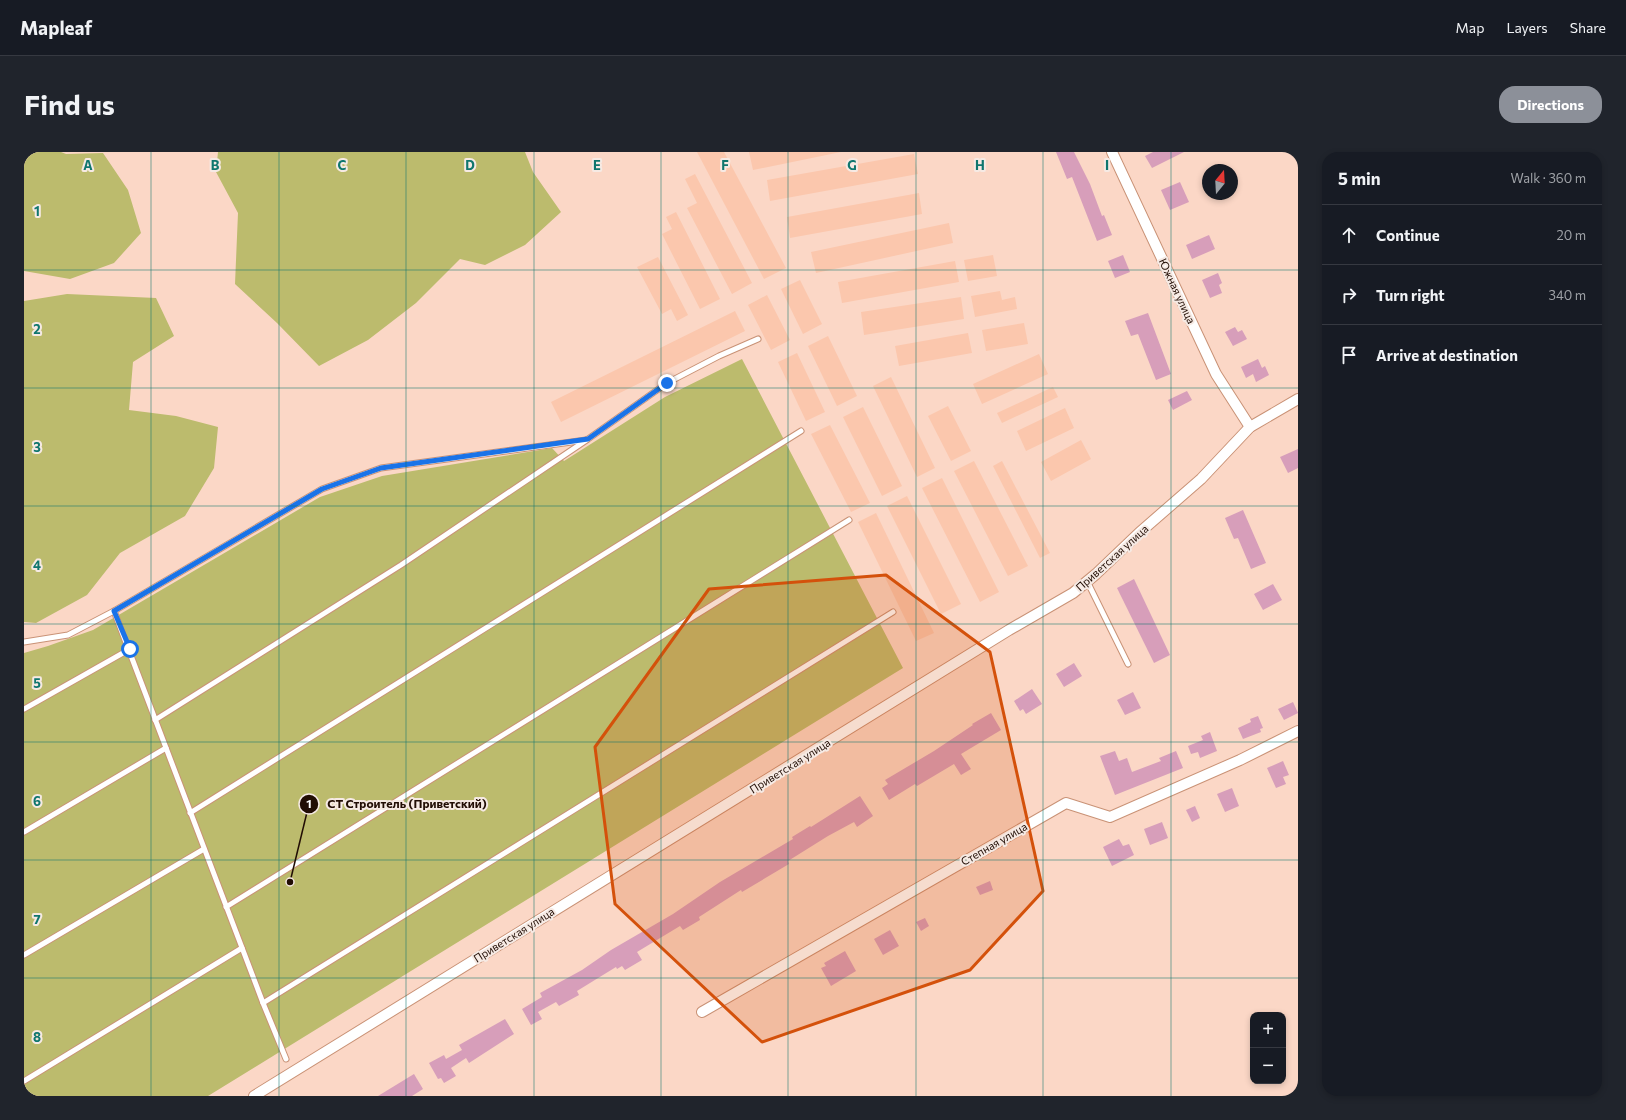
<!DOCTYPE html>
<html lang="en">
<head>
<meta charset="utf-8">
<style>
	body { margin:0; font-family:Commissioner,sans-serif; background:#20242c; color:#f1f3f6 }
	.controls { position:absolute; right:12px; bottom:12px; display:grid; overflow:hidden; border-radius:8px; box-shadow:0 2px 6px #0003 }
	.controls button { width:36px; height:36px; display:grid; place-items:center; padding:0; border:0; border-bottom:1px solid #363941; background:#171b24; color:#f1f3f6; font:20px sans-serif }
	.compass { position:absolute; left:1178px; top:12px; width:36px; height:36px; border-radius:50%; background:#171b24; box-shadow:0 2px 6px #0003; rotate:18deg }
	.stop { position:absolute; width:12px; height:12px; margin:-9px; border:3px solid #1a73e8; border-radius:50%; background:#fff }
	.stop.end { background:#1a73e8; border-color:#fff; box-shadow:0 1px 4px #0008 }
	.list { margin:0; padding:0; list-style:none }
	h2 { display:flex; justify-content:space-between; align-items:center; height:52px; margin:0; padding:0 16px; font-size:17px }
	h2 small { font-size:13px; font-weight:400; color:#9ea1a6 }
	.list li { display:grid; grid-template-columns:26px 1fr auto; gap:12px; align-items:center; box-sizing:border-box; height:60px; padding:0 16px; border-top:1px solid #363941 }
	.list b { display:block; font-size:15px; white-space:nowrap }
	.list em { font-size:13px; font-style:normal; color:#9ea1a6 }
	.icon { flex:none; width:22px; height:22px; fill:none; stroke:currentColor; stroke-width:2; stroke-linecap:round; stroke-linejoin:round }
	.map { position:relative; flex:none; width:1274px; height:944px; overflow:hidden; border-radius:16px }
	header { display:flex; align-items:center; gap:24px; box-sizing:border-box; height:56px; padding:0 20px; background:#171b24; border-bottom:1px solid #363941 }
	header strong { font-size:19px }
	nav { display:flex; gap:22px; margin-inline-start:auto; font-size:14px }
	.intro { display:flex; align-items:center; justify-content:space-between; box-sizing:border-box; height:96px; padding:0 24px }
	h1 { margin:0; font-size:28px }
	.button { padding:10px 18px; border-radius:16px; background:#8c9099; color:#fff; font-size:14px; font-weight:700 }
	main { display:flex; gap:24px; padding:0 24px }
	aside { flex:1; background:#171b24; border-radius:16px; box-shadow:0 2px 6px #0003 }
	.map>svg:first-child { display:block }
	.built { fill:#fbc7ad }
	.green { fill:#bcbb6d }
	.building { fill:#d79eba }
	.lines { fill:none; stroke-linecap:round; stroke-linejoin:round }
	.service-casing { stroke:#c99276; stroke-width:7 }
	.minor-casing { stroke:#c99276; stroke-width:12 }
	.service { stroke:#fff; stroke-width:5 }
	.minor { stroke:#fff; stroke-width:10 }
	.route { stroke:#1a73e8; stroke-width:5 }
	.marked { fill:#d4510b; fill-opacity:0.2; stroke:#d4510b; stroke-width:3; stroke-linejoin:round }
	.grid { fill:none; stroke:#0f766e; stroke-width:1; stroke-opacity:0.55 }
	.labels { text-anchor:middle; stroke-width:4; stroke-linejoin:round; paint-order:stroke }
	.street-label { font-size:11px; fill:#210d04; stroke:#f6eae4 }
	.grid-label { font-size:13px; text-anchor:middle; font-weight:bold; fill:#0f766e; stroke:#f6eae4; stroke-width:4; stroke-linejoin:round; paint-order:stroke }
	.leader { fill:none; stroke:#210d04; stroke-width:1.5 }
	.callout-dot { fill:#210d04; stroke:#f6eae4; stroke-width:1.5 }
	.mark-label { font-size:12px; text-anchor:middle; font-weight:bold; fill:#fff }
	.callout-label { font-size:12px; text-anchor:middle; font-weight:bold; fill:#210d04; stroke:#f6eae4; stroke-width:4; stroke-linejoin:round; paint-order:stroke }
</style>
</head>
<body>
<header>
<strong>Mapleaf</strong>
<nav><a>Map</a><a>Layers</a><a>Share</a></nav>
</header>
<div class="intro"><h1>Find us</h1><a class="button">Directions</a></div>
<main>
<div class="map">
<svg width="1274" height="944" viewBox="0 0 1274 944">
	<rect width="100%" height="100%" fill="#fbd7c6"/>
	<g class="built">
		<path d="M 673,0 L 700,0 L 762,116 L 740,127 Z"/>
		<path d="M 725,0 L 817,0 L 729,18 Z"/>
		<path d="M 890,2 L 894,22 L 746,49 L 743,28 Z"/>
		<path d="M 671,22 L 728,131 L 708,142 L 663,56 L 673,51 L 661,27 Z"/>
		<path d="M 895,41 L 898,62 L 766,86 L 763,65 Z"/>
		<path d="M 652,60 L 696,147 L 676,157 L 638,82 L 648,77 L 642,65 Z"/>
		<path d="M 925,71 L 929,91 L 792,121 L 787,100 Z"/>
		<path d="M 969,103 L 973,124 L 944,129 L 940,108 Z"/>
		<path d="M 634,105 L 664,163 L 653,169 L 647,157 L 638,162 L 613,115 Z"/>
		<path d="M 931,109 L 935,130 L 818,151 L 814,130 Z"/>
		<path d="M 776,128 L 798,172 L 779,182 L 757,137 Z"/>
		<path d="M 976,139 L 978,148 L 991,145 L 993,157 L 951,165 L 947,144 Z"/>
		<path d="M 743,143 L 766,188 L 747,198 L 724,153 Z"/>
		<path d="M 937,145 L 940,167 L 840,183 L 837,160 Z"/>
		<path d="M 711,159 L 721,179 L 537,270 L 527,250 Z"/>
		<path d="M 1000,171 L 1004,192 L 962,199 L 958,178 Z"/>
		<path d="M 944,181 L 948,201 L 875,214 L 871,194 Z"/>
		<path d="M 804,184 L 833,244 L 813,254 L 784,194 Z"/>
		<path d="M 773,201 L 801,260 L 782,269 L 754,210 Z"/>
		<path d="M 1015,202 L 1024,222 L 958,252 L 949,232 Z"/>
		<path d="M 867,225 L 911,316 L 893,325 L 849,234 Z"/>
		<path d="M 1029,235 L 1034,245 L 978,271 L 973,261 Z"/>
		<path d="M 924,254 L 947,299 L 927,309 L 904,264 Z"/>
		<path d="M 839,255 L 878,334 L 858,344 L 819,265 Z"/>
		<path d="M 1041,256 L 1050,276 L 1002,299 L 993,279 Z"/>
		<path d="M 806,273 L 846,351 L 827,360 L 787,282 Z"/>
		<path d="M 1057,288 L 1067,307 L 1027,329 L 1017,310 Z"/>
		<path d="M 950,309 L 1004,414 L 984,424 L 930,319 Z"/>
		<path d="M 978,309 L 1026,401 L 1016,406 L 969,314 Z"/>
		<path d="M 918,326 L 975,440 L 956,450 L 898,336 Z"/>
		<path d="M 883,344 L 937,452 L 917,462 L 863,354 Z"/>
		<path d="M 852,361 L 910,481 L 892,489 L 834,370 Z"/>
	</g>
	<g class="green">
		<path d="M 0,0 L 37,0 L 42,2 L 79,1 L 104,38 L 117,81 L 90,111 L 46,127 L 0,119 Z"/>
		<path d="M 194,0 L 501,0 L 509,20 L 537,60 L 501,93 L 461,113 L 436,107 L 392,151 L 344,188 L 295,214 L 253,171 L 211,132 L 214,61 L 192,20 Z"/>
		<path d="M 43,142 L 132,146 L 150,184 L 109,210 L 105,258 L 152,264 L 194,275 L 190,316 L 161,364 L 96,401 L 63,443 L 12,471 L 0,470 L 0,149 Z"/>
		<path d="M 718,207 L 879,516 L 184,944 L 0,944 L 0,501 L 24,494 L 69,478 L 296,345 L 358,324 L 528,296 L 540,309 L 641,245 Z"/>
	</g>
	<g class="building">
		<path d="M 1032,0 L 1050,0 L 1066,32 L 1078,64 L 1080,63 L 1088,83 L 1073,89 L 1048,25 L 1043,27 Z"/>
		<path d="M 1129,0 L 1160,0 L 1128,16 L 1121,4 Z"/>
		<path d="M 1156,30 L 1165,50 L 1146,58 L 1137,38 Z"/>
		<path d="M 1185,83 L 1191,97 L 1168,107 L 1162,93 Z"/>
		<path d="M 1099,103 L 1106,120 L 1091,126 L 1084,109 Z"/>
		<path d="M 1194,121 L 1198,131 L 1195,133 L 1198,141 L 1186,146 L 1178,128 Z"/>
		<path d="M 1124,161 L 1147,222 L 1132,228 L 1114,182 L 1107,184 L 1101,169 Z"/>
		<path d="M 1211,175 L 1214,180 L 1218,178 L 1223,187 L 1209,194 L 1201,180 Z"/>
		<path d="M 1234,207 L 1238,216 L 1241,214 L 1245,223 L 1232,230 L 1229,222 L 1222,226 L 1217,215 Z"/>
		<path d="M 1163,239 L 1168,248 L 1149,258 L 1144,248 Z"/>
		<path d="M 1274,297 L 1274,316 L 1264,321 L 1256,305 Z"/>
		<path d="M 1219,358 L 1242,411 L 1227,417 L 1214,386 L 1210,387 L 1201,366 Z"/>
		<path d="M 1110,427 L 1146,503 L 1130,511 L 1093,436 Z"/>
		<path d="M 1249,432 L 1258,448 L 1239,458 L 1230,442 Z"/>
		<path d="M 1050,511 L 1058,524 L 1040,535 L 1032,522 Z"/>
		<path d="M 1008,537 L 1018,552 L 1002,562 L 999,557 L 996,559 L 990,549 Z"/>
		<path d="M 1109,540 L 1117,556 L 1101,563 L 1093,548 Z"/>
		<path d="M 1269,550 L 1274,561 L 1260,568 L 1254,557 Z"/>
		<path d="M 967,561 L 977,578 L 937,602 L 947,617 L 937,623 L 930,612 L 893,634 L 891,632 L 865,648 L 858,636 L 864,632 L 861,628 L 910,599 L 949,573 L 948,572 Z"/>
		<path d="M 1234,564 L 1239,576 L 1236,577 L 1237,580 L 1219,587 L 1214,576 L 1227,570 L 1226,567 Z"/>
		<path d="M 1186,580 L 1193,599 L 1176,606 L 1174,600 L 1167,602 L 1164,594 L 1179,588 L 1177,584 Z"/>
		<path d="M 1091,599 L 1095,609 L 1103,606 L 1108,620 L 1137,609 L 1135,606 L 1152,599 L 1159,616 L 1091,643 L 1076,604 Z"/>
		<path d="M 1259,609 L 1265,623 L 1259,625 L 1262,632 L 1252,636 L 1243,616 Z"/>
		<path d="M 1208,636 L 1215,654 L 1201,660 L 1193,642 Z"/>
		<path d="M 836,644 L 849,664 L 833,675 L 830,670 L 804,684 L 764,709 L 765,712 L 718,740 L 717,738 L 675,765 L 676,768 L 659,778 L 656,774 L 613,800 L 618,808 L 601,818 L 598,814 L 593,817 L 592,815 L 553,839 L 555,843 L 535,854 L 532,850 L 514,860 L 518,867 L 507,873 L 498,857 L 518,845 L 516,841 L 558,818 L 587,798 L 649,762 L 696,730 L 769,687 L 768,685 L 786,674 L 787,675 Z"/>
		<path d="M 1171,654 L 1176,666 L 1168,670 L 1162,658 Z"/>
		<path d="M 1138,670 L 1144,686 L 1126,693 L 1120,677 Z"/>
		<path d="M 1095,687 L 1099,694 L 1105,692 L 1110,703 L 1088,714 L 1079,695 Z"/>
		<path d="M 966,729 L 969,738 L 956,743 L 952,735 Z"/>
		<path d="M 901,766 L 905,774 L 897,779 L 892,770 Z"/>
		<path d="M 866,778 L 875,794 L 859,803 L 850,787 Z"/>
		<path d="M 821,799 L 832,819 L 807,834 L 797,816 L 802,814 L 800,811 Z"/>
		<path d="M 481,867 L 490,882 L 445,911 L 442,906 L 427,916 L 432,924 L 420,931 L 417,926 L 414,927 L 405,911 L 420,903 L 422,907 L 438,898 L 435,893 Z"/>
		<path d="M 390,922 L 399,937 L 388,944 L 354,944 Z"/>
	</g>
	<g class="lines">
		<defs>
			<g id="service">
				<path d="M 1063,429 L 1104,512"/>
				<path d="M 90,459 L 239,851 L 262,907"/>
				<path d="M 0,490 L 44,483 L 90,459 L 298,337 L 357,316 L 562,288"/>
				<path d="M 0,557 L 106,497"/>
				<path d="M 131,568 L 377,413 L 564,287 L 643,231 L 695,204 L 734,187"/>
				<path d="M 166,661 L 777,279"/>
				<path d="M 0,680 L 142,596"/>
				<path d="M 202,755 L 825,368"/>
				<path d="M 0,803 L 180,697"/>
				<path d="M 239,851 L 869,460"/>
				<path d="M 0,929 L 218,796"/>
			</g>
			<g id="minor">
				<path d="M 1088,0 L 1192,222 L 1226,275"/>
				<path d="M 678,860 L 1042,651 L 1086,665 L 1216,608 L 1274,579"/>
				<path d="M 230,944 L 985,478 L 1049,441 L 1072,422 L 1115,381 L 1177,327 L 1226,275 L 1274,247"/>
			</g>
		</defs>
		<use href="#service" class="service-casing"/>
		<use href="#minor" class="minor-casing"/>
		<use href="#service" class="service"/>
		<use href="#minor" class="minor"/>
	</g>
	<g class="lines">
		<path class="route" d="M 106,497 L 90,459 L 298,337 L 357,316 L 564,287 L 643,231"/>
	</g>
	<path class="marked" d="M 862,423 L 966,500 L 1019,739 L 946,818 L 738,890 L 591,752 L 571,595 L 685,437 Z"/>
	<path class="grid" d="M 127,0 L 127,944M 255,0 L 255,944M 382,0 L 382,944M 510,0 L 510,944M 637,0 L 637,944M 764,0 L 764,944M 892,0 L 892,944M 1019,0 L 1019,944M 1147,0 L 1147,944M 0,118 L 1274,118M 0,236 L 1274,236M 0,354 L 1274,354M 0,472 L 1274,472M 0,590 L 1274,590M 0,708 L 1274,708M 0,826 L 1274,826"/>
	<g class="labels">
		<g class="street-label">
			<text transform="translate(1153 139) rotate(65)" y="4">Южная улица</text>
			<text transform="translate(1088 406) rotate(-42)" y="4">Приветская улица</text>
			<text transform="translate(766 614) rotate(-32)" y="4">Приветская улица</text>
			<text transform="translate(970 692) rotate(-30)" y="4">Степная улица</text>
			<text transform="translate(490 783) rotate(-32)" y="4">Приветская улица</text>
		</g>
	</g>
	<g class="grid-label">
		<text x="64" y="18">A</text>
		<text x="191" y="18">B</text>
		<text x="318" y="18">C</text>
		<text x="446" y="18">D</text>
		<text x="573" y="18">E</text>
		<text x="701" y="18">F</text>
		<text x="828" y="18">G</text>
		<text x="956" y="18">H</text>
		<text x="1083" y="18">I</text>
		<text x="13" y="64">1</text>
		<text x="13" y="182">2</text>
		<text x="13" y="300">3</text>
		<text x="13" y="418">4</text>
		<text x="13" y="536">5</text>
		<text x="13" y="654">6</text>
		<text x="13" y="772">7</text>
		<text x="13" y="890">8</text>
	</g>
	<path class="leader" d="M266 730L285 652"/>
	<g class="callout-dot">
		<circle cx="266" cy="730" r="4"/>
		<circle cx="285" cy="652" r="10"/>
	</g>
	<g class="mark-label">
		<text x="285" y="656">1</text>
	</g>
	<g class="callout-label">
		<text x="383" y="656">СТ Строитель (Приветский)</text>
	</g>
</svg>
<div class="controls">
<button>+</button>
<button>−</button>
</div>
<svg class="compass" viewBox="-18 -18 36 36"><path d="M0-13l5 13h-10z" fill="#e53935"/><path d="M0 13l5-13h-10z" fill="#9ea1a6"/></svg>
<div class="stop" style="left:106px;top:497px"></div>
<div class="stop end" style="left:643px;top:231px"></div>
</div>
<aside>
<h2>5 min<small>Walk · 360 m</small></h2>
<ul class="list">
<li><svg class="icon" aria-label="ahead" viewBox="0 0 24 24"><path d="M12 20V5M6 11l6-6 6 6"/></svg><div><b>Continue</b></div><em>20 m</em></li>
<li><svg class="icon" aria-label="right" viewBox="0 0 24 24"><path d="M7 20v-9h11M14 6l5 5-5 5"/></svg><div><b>Turn right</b></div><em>340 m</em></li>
<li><svg class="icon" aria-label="arrive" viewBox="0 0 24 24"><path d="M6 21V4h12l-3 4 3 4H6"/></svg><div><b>Arrive at destination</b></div></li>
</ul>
</aside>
</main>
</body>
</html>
